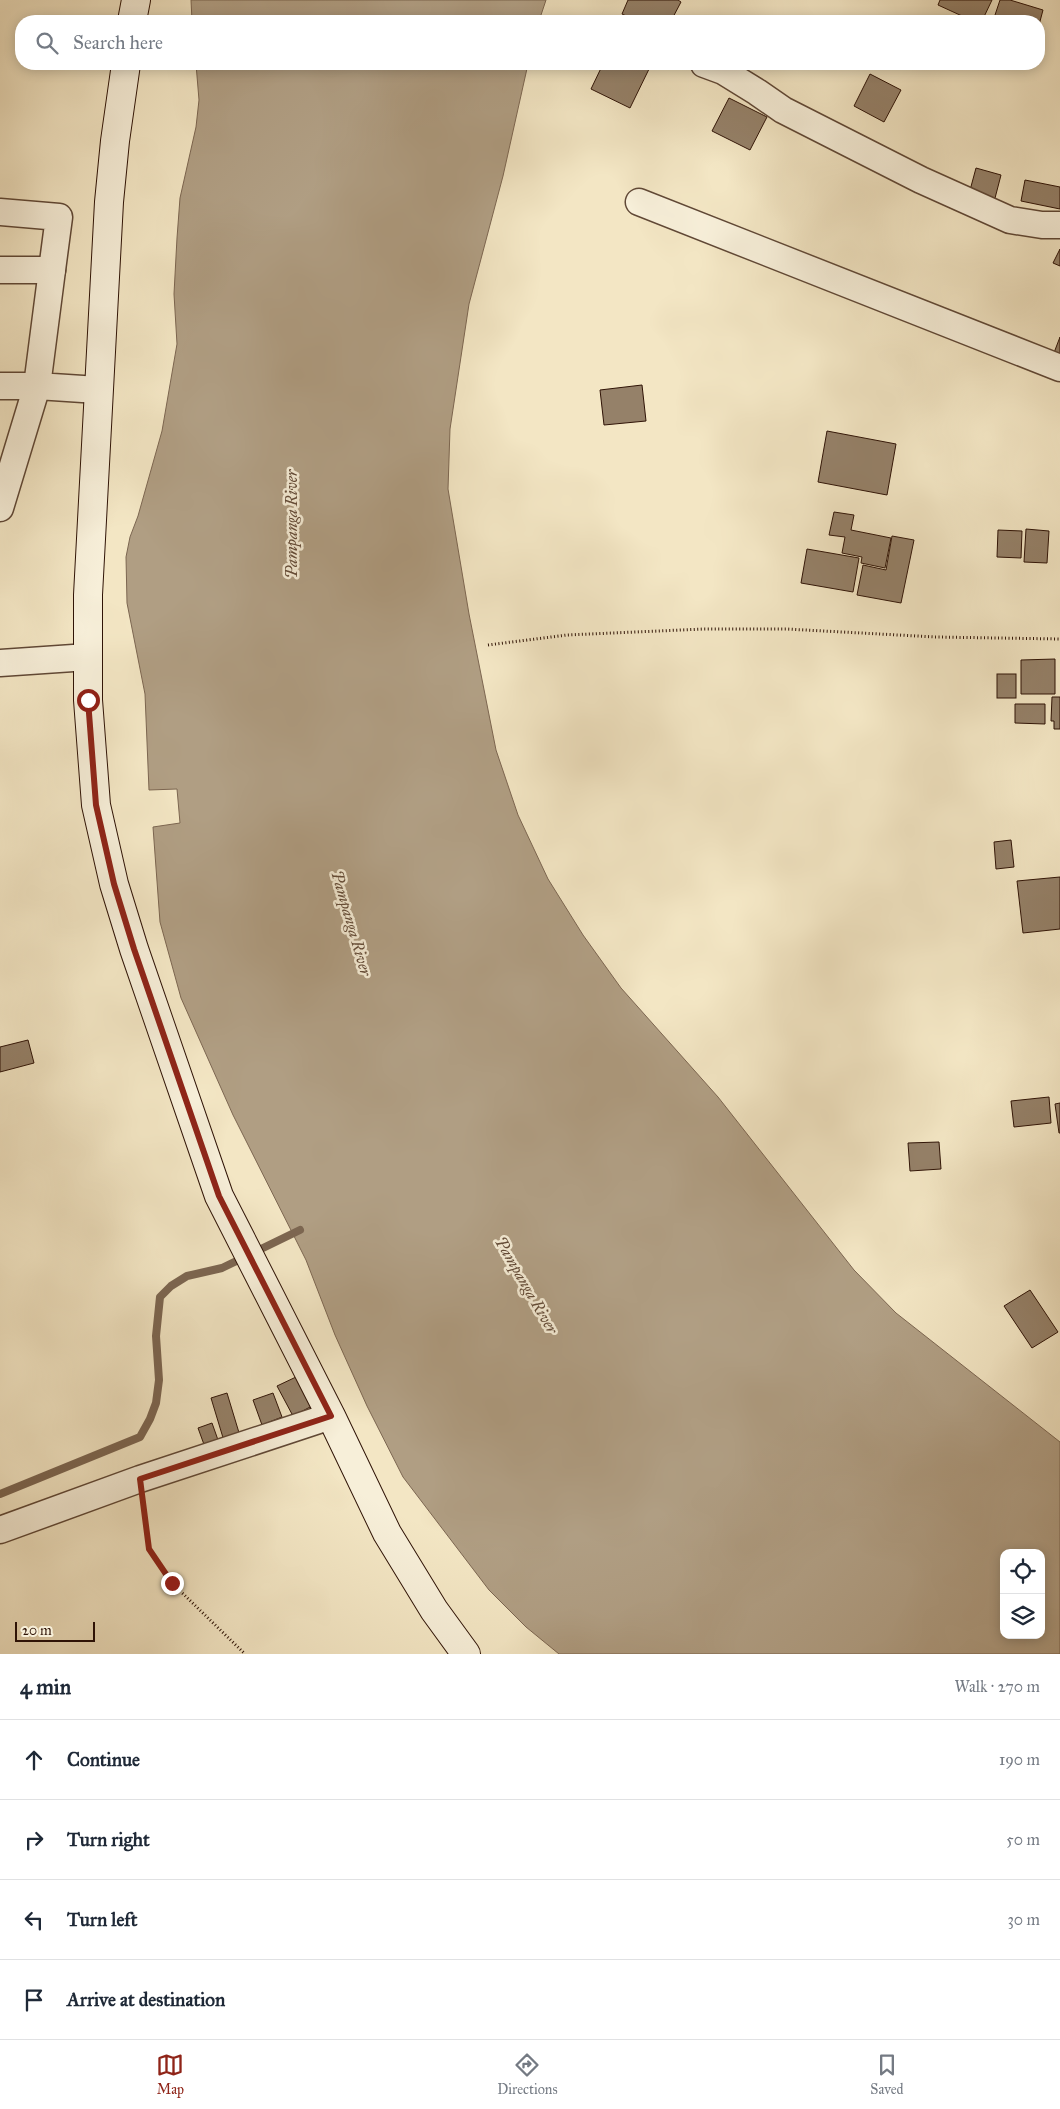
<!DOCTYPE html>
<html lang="en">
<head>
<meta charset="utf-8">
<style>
	body { margin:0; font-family:"IM FELL Great Primer",serif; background:#f2f2f3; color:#1f2937 }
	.controls { position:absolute; right:15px; bottom:15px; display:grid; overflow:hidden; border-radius:10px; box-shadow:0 2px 12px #0003 }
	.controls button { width:45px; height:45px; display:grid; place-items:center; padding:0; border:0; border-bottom:1px solid #e0e1e3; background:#fff; color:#1f2937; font:25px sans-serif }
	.scale { position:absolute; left:15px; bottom:12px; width:80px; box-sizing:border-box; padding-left:5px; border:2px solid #2f1306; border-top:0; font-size:14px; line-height:18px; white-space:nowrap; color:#2f1306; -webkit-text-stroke:4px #f7efd9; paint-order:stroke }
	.stop { position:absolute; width:15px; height:15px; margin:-11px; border:4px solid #8f2418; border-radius:50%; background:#fff }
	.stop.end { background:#8f2418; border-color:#fff; box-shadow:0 1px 5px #0008 }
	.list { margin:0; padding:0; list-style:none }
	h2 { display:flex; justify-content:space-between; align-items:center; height:65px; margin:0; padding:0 20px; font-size:21px }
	h2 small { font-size:16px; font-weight:400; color:#747a83 }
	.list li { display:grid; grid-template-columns:32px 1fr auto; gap:15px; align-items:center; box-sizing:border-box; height:80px; padding:0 20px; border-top:1px solid #e0e1e3 }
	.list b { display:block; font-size:19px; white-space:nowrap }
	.list em { font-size:16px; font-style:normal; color:#747a83 }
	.icon { flex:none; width:28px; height:28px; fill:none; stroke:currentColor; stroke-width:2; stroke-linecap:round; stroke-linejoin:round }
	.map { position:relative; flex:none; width:1060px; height:1654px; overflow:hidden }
	.search { position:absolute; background:#fff; box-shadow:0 2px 12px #0003; left:15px; right:15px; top:15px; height:55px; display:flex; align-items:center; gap:12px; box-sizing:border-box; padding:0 18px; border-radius:20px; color:#747a83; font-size:19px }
	.sheet { height:385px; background:#fff }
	nav { display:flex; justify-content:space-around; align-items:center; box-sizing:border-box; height:70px; border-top:1px solid #e0e1e3; background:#fff; font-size:14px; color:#747a83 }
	nav a { display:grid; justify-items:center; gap:2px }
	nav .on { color:#8f2418 }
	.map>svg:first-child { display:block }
	.water { fill:#b09e83; stroke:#7c6651; fill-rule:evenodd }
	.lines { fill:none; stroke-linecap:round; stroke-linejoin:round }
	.stream { stroke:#7c6651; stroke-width:8 }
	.building { fill:#958169; stroke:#2f1306 }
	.street-casing { stroke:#604836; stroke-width:29 }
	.secondary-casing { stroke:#2f1306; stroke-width:30 }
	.path { stroke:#2f1306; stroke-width:3; stroke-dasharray:1 2.5; stroke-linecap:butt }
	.street { stroke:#f7efd9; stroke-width:26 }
	.secondary { stroke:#f7efd9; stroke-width:28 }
	.route { stroke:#8f2418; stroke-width:6 }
	.labels { text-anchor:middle; stroke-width:5; stroke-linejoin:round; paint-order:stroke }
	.water-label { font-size:16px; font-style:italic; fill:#634b38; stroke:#f7efd9 }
</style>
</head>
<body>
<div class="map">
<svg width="1060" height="1654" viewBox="0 0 1060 1654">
	<rect width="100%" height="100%" fill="#f3e6c4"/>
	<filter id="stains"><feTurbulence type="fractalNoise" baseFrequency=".004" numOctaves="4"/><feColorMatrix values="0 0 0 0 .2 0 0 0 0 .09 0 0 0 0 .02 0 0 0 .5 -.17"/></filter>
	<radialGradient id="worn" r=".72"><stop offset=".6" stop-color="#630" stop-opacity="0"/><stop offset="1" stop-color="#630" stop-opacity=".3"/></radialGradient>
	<g class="water">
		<path d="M 191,0 L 546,0 L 539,21 L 192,21 Z"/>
		<path d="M 196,64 L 528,64 L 503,176 L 469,304 L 450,429 L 448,489 L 469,614 L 496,750 L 518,815 L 548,879 L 583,935 L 621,988 L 718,1097 L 854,1270 L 896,1313 L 1060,1442 L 1060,1654 L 559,1654 L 526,1627 L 489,1590 L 403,1477 L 367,1406 L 335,1335 L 306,1260 L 233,1115 L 181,998 L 160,922 L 153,827 L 180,823 L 177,789 L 149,790 L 145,694 L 127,603 L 126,557 L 130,537 L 138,516 L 162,431 L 177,344 L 174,294 L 177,238 L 180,198 L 196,127 L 199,100 ZM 1004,1553 L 1041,1553 L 1041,1635 L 1004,1635 Z"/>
	</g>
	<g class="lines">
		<path class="stream" d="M 0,1494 L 140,1437 L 150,1419 L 156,1403 L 159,1380 L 156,1336 L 160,1297 L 171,1286 L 187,1276 L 222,1268 L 300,1230"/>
	</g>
	<g class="building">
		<path d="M 628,0 L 678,0 L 681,2 L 671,21 L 637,21 L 622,14 Z"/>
		<path d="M 940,0 L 992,0 L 982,21 L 973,21 L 938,5 Z"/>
		<path d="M 1000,0 L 1010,0 L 1043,10 L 1039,25 L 1039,21 L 993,21 Z"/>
		<path d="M 603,64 L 643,64 L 650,67 L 630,108 L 591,89 Z"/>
		<path d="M 870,74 L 901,90 L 884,122 L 854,106 Z"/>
		<path d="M 729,98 L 767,117 L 750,150 L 712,131 Z"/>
		<path d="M 976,168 L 1001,175 L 994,202 L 969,194 Z"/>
		<path d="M 1025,180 L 1060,187 L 1060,209 L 1021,201 Z"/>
		<path d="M 1060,249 L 1060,266 L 1053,263 Z"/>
		<path d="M 1060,337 L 1060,360 L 1052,358 Z"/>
		<path d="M 642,385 L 646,421 L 604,425 L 600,390 Z"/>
		<path d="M 827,431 L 896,444 L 887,495 L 818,482 Z"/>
		<path d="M 834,512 L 854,515 L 851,530 L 891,538 L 885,568 L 861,563 L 862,557 L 842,553 L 845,537 L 829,535 Z"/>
		<path d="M 1026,529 L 1049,531 L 1047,563 L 1024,562 Z"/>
		<path d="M 998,530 L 1022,531 L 1021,558 L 997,557 Z"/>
		<path d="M 892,536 L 914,540 L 901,603 L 857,595 L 863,565 L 886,570 Z"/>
		<path d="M 807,549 L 859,558 L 853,592 L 801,583 Z"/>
		<path d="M 1055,659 L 1055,694 L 1021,694 L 1021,660 Z"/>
		<rect x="997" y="674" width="19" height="24"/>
		<path d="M 1052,697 L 1060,697 L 1060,729 L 1054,729 L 1054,721 L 1051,721 Z"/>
		<path d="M 1015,704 L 1045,704 L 1045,724 L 1015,723 Z"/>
		<path d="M 1011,840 L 1014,867 L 996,869 L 994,842 Z"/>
		<path d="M 1060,877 L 1060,929 L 1023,933 L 1017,881 Z"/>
		<path d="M 28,1040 L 34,1063 L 0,1072 L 0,1047 Z"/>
		<path d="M 1049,1097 L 1051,1123 L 1014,1127 L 1011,1101 Z"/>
		<path d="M 1060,1103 L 1060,1133 L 1059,1133 L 1055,1104 Z"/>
		<path d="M 939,1142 L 941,1169 L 910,1171 L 908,1143 Z"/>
		<path d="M 1030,1290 L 1058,1332 L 1032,1348 L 1004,1306 Z"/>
		<path d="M 296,1377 L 312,1406 L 293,1416 L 277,1386 Z"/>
		<path d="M 227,1393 L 240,1436 L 224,1441 L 211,1398 Z"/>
		<path d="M 273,1393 L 282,1417 L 262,1425 L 253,1400 Z"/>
		<path d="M 212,1423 L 224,1457 L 210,1461 L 198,1428 Z"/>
	</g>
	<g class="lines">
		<defs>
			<g id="street">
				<path d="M 704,64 L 723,71 L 757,92 L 783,110 L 921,180 L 1010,220 L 1042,225 L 1060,225"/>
				<path d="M 639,202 L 1060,368"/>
				<path d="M 0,212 L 59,217 L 52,270"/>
				<path d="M 0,270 L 52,270 L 37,386 L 98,390"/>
				<path d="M 0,386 L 37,386 L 0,508"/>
				<path d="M 0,663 L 88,657"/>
				<path d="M 0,1530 L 140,1479 L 331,1416"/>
			</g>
			<g id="secondary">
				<path d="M 132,21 L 136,0"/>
				<path d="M 126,64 L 115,141 L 109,202 L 88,595 L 88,700 L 96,805 L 114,884 L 134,949 L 219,1196 L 331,1416 L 387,1533 L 434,1610 L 466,1654"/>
			</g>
		</defs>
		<use href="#street" class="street-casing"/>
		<use href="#secondary" class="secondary-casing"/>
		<g class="path">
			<path d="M 488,645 L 567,635 L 704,629 L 786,629 L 936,637 L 1060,639"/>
			<path d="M 143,1507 L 149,1549 L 172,1583 L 245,1654"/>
		</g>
		<use href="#street" class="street"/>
		<use href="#secondary" class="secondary"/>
	</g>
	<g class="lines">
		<path class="route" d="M 88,700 L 96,805 L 114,884 L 134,949 L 219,1196 L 331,1416 L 140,1479 L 149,1549 L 172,1583"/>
	</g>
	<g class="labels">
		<g class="water-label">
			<text transform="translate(291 524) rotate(-90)" y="6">Pampanga River</text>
			<text transform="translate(352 923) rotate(74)" y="6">Pampanga River</text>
			<text transform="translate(527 1285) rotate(60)" y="6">Pampanga River</text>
		</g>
	</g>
	<rect width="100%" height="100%" filter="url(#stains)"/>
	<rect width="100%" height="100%" fill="url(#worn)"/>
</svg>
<div class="controls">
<button><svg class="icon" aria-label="locate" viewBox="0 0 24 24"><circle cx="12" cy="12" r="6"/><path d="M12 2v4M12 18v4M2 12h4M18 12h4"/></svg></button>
<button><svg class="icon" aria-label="layers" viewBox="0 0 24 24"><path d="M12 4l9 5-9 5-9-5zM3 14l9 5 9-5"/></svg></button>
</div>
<div class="scale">20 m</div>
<div class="stop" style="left:88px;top:700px"></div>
<div class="stop end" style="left:172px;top:1583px"></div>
<div class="search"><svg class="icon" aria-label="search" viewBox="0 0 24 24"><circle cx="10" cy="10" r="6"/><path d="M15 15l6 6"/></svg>Search here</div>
</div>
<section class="sheet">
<h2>4 min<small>Walk · 270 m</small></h2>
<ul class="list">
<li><svg class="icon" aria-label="ahead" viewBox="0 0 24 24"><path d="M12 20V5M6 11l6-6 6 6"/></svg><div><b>Continue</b></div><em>190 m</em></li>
<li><svg class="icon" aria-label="right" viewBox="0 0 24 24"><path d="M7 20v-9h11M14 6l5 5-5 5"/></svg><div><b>Turn right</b></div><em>50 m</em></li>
<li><svg class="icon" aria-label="left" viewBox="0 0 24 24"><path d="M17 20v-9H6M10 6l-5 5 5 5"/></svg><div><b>Turn left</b></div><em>30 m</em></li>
<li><svg class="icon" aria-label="arrive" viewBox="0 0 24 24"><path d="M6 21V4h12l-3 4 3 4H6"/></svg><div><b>Arrive at destination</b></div></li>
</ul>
</section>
<nav>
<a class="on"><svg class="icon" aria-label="map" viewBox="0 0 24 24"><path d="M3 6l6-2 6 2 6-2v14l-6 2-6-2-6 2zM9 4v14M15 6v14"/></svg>Map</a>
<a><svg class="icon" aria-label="directions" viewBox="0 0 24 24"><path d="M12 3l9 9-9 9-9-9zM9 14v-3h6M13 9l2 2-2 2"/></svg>Directions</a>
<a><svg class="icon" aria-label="saved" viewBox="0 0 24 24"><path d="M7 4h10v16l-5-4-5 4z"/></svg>Saved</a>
</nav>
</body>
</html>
